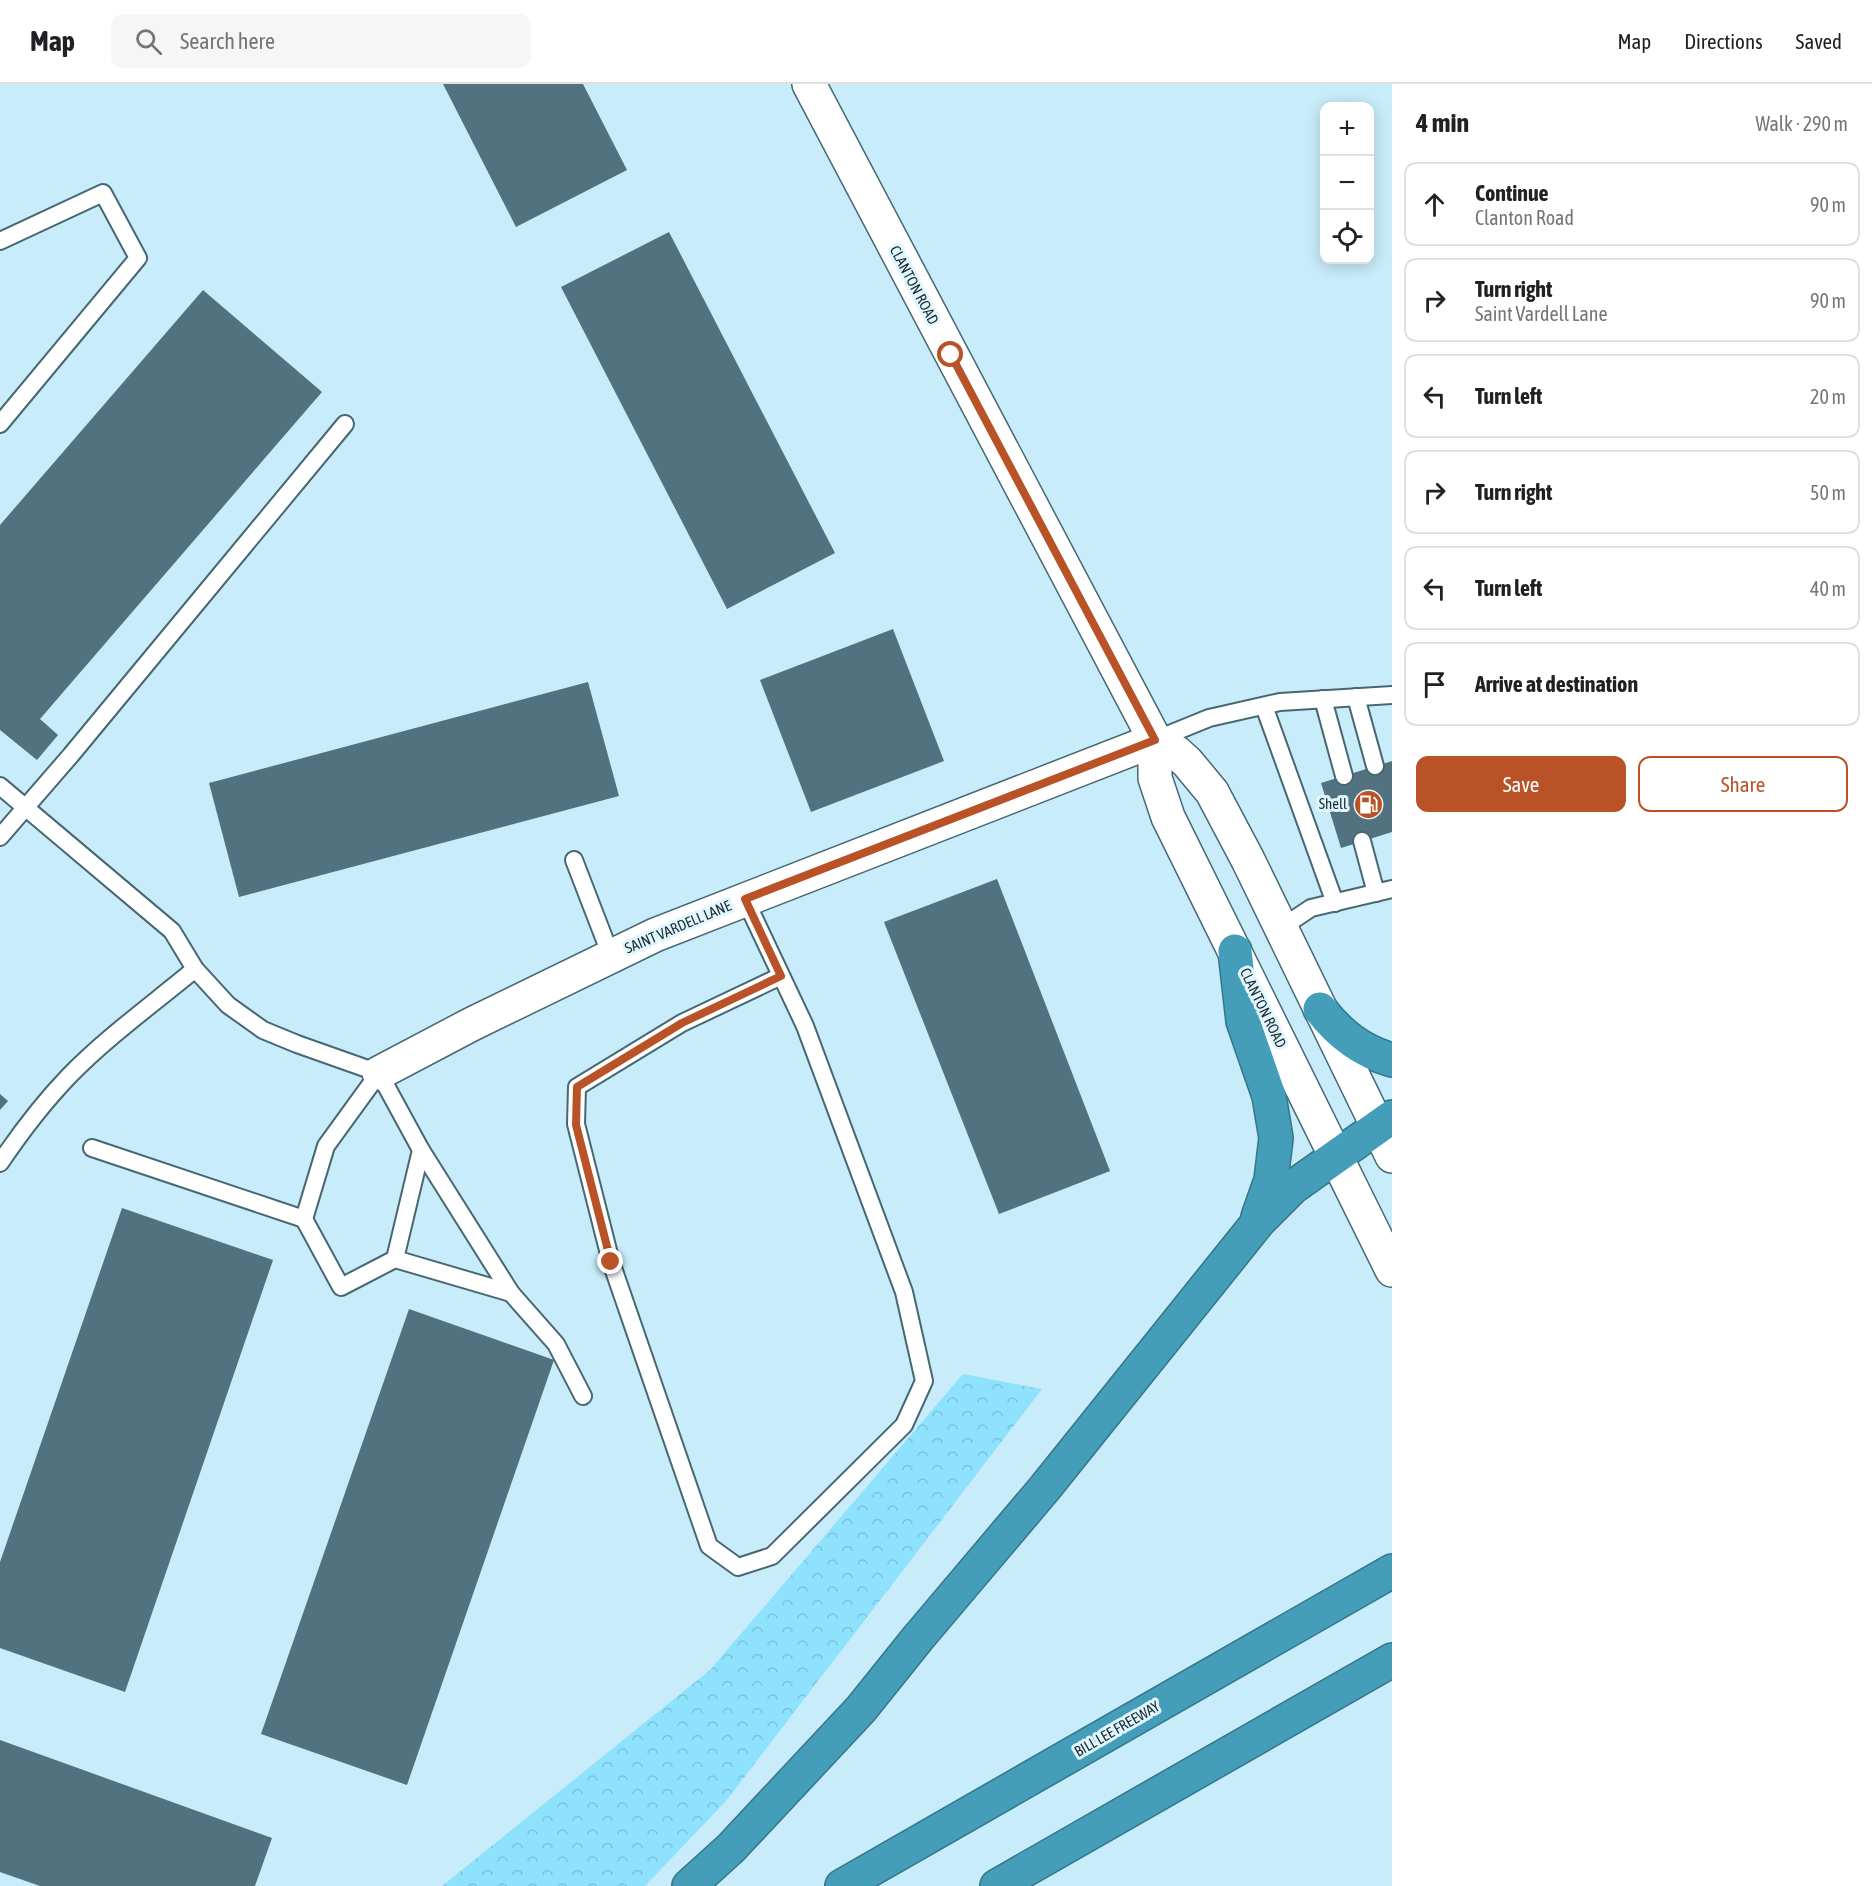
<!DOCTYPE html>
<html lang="en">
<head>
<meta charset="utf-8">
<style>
	body { margin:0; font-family:"Asap Condensed",sans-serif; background:#f6f6f6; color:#202124 }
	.controls { position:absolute; right:18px; top:18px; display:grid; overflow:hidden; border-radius:12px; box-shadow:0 3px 15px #0003 }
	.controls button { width:54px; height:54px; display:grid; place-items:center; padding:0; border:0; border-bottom:2px solid #e0e0e0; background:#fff; color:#202124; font:30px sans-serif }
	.stop { position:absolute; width:18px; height:18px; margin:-14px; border:4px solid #b95327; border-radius:50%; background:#fff }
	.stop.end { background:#b95327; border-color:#fff; box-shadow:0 2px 6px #0008 }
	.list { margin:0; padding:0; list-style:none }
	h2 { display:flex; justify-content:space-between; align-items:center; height:78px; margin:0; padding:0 24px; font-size:26px }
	h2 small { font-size:20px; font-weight:400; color:#757577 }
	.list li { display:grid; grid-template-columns:39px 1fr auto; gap:18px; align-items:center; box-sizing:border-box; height:84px; margin:0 12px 12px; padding:0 12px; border:2px solid #e0e0e0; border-radius:12px }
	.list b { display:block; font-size:22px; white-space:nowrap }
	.list p { margin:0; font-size:20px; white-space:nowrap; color:#757577 }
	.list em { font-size:20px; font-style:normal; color:#757577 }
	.actions { display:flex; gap:12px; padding:18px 24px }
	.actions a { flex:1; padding:14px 0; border:2px solid #b95327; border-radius:12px; text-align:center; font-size:21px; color:#b95327 }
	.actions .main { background:#b95327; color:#fff }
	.icon { flex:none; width:33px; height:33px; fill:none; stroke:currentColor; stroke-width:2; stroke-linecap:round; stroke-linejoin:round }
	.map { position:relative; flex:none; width:1392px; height:1802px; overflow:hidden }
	header { display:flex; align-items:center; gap:36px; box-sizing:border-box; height:84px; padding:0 30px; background:#fff; border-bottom:2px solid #e0e0e0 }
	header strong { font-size:28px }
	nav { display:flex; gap:33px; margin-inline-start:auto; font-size:21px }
	.search { width:420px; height:54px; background:#f6f6f6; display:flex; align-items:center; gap:15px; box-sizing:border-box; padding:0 21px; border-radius:12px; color:#757577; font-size:22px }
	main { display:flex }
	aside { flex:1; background:#fff }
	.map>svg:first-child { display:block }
	.forest { fill:url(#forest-crowns) }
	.building { fill:#51727e }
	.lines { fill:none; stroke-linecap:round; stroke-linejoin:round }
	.lane-casing { stroke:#476873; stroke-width:20 }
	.street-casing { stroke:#476873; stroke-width:36 }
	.secondary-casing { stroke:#476873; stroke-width:36 }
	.highway-casing { stroke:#36768a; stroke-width:36 }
	.lane { stroke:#fff; stroke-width:16 }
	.street { stroke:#fff; stroke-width:33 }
	.secondary { stroke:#fff; stroke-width:33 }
	.highway { stroke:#449eba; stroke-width:33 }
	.route { stroke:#b95327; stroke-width:8 }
	.labels { text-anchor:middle; stroke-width:6; stroke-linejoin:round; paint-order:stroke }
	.street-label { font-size:15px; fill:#1d2b30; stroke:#e1f7ff }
	.poi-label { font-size:15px; fill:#1d2b30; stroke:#e1f7ff; text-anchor:end }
</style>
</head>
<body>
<header>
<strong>Map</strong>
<div class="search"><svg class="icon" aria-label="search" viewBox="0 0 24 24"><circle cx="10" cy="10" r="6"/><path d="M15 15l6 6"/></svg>Search here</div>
<nav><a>Map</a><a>Directions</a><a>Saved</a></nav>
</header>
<main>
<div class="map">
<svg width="1392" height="1802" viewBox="0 0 1392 1802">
	<defs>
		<pattern id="forest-crowns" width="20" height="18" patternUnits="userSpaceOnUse" patternTransform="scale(1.5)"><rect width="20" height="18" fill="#8fe2fe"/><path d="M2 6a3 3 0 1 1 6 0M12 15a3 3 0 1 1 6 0" fill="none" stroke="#7bc2da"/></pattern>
	</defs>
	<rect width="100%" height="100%" fill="#c8ecf9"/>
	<path class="forest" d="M 963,1290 L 1042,1305 L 726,1717 L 645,1802 L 442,1802 L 710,1586 Z"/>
	<g class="building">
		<path d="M 443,0 L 583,0 L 627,86 L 516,143 Z"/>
		<path d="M 669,148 L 835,469 L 727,525 L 561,203 Z"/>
		<path d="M 203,206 L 322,308 L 40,635 L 58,651 L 37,676 L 0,646 L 0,441 Z"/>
		<path d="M 893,545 L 944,677 L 811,728 L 760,596 Z"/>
		<path d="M 588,598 L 619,712 L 239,813 L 209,699 Z"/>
		<path d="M 1392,677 L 1392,748 L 1341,764 L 1321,699 Z"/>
		<path d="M 997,795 L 1110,1087 L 999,1130 L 884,838 Z"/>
		<path d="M 0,1010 L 8,1017 L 0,1026 Z"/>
		<path d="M 122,1124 L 273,1176 L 125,1608 L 0,1564 L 0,1478 Z"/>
		<path d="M 409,1225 L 554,1276 L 407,1701 L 261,1650 Z"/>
		<path d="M 0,1656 L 272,1754 L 255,1802 L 40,1802 L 0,1788 Z"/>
	</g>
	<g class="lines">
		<defs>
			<g id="lane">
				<path d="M 0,157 L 103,109 L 138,174 L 0,340"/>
				<path d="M 1356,613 L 1375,682"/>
				<path d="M 1323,615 L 1344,692"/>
				<path d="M 1264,622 L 1335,819"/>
				<path d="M 1155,656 L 1209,634 L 1280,618 L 1392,611"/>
				<path d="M 0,702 L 172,847 L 195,885 L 228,921 L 263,946 L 297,960 L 379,989"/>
				<path d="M 0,753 L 71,671 L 345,340"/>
				<path d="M 1362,757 L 1376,809"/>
				<path d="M 574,776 L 611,872"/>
				<path d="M 745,815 L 805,942 L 904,1208 L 924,1297 L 904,1341 L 772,1472 L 738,1483 L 709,1462 L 611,1178 L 576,1040 L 577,1003 L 682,939 L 781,892"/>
				<path d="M 1281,844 L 1311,824 L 1392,805"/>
				<path d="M 92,1064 L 304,1135 L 326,1062 L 379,989 L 421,1066 L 511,1209 L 556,1260 L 583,1312"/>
				<path d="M 0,1079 C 21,1048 43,1019 69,992 C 107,953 153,920 195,885"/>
				<path d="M 304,1135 L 341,1203 L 395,1175 L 421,1066"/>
				<path d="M 395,1175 L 511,1209"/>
			</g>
			<path id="street" d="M 379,989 L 472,940 L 655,851 L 1155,656"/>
			<g id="secondary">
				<path d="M 809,0 L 1155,656 L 1155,694 L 1168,733 L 1392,1186"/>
				<path d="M 1155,656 L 1176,668 L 1187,678 L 1212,708 L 1248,776 L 1392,1072"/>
			</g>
			<g id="highway">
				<path d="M 1235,867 L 1243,937 L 1269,1012 L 1276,1054 L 1271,1096 L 1258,1133"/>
				<path d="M 1320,925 C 1339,950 1361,967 1392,976"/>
				<path d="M 689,1802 L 731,1764 L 861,1625 L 918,1554 L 1044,1405 L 1259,1137 L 1293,1103 L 1392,1033"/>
				<path d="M 842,1802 L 1392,1487"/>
				<path d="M 997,1802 L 1392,1576"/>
			</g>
		</defs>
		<use href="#lane" class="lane-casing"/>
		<use href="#street" class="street-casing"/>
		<use href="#secondary" class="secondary-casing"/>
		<use href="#highway" class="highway-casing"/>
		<use href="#lane" class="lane"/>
		<use href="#street" class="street"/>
		<use href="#secondary" class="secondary"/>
		<use href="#highway" class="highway"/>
	</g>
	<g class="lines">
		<path class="route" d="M 611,1178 L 576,1041 L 577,1003 L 682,939 L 781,892 L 745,815 L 1155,656 L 951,271"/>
	</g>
	<defs>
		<symbol id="fuel-disc" viewBox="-11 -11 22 22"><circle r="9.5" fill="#b95327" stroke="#e1f7ff"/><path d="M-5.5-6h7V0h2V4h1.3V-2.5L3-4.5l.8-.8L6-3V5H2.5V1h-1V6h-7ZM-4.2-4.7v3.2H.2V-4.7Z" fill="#fff"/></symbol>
	</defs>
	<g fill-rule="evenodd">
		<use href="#fuel-disc" x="1352" y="704" width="33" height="33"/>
	</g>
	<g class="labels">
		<g class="street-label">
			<text transform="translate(914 201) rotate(62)" y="5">CLANTON ROAD</text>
			<text transform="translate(678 843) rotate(-23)" y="5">SAINT VARDELL LANE</text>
			<text transform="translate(1263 924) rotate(64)" y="5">CLANTON ROAD</text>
			<text transform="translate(1117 1645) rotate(-30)" y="5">BILL LEE FREEWAY</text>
		</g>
		<g class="poi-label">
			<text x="1347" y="725">Shell</text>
		</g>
	</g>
</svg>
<div class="controls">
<button>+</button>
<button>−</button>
<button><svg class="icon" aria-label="locate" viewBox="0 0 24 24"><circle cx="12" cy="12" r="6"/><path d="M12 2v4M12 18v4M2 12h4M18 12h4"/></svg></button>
</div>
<div class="stop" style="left:951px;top:271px"></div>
<div class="stop end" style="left:611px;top:1178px"></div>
</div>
<aside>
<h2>4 min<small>Walk · 290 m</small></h2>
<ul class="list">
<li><svg class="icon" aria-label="ahead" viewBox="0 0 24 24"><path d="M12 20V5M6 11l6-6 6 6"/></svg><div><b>Continue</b><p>Clanton Road</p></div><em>90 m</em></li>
<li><svg class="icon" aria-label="right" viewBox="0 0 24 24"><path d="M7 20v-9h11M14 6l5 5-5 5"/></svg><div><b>Turn right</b><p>Saint Vardell Lane</p></div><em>90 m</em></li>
<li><svg class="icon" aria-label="left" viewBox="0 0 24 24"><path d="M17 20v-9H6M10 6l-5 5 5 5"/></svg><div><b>Turn left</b></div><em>20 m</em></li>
<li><svg class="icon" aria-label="right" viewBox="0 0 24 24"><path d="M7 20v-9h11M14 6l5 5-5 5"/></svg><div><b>Turn right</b></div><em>50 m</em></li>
<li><svg class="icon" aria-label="left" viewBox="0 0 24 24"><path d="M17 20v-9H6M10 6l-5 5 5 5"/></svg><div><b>Turn left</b></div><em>40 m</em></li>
<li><svg class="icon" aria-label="arrive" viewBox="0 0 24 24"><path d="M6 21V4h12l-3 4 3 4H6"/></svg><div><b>Arrive at destination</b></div></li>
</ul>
<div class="actions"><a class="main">Save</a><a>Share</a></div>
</aside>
</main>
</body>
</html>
